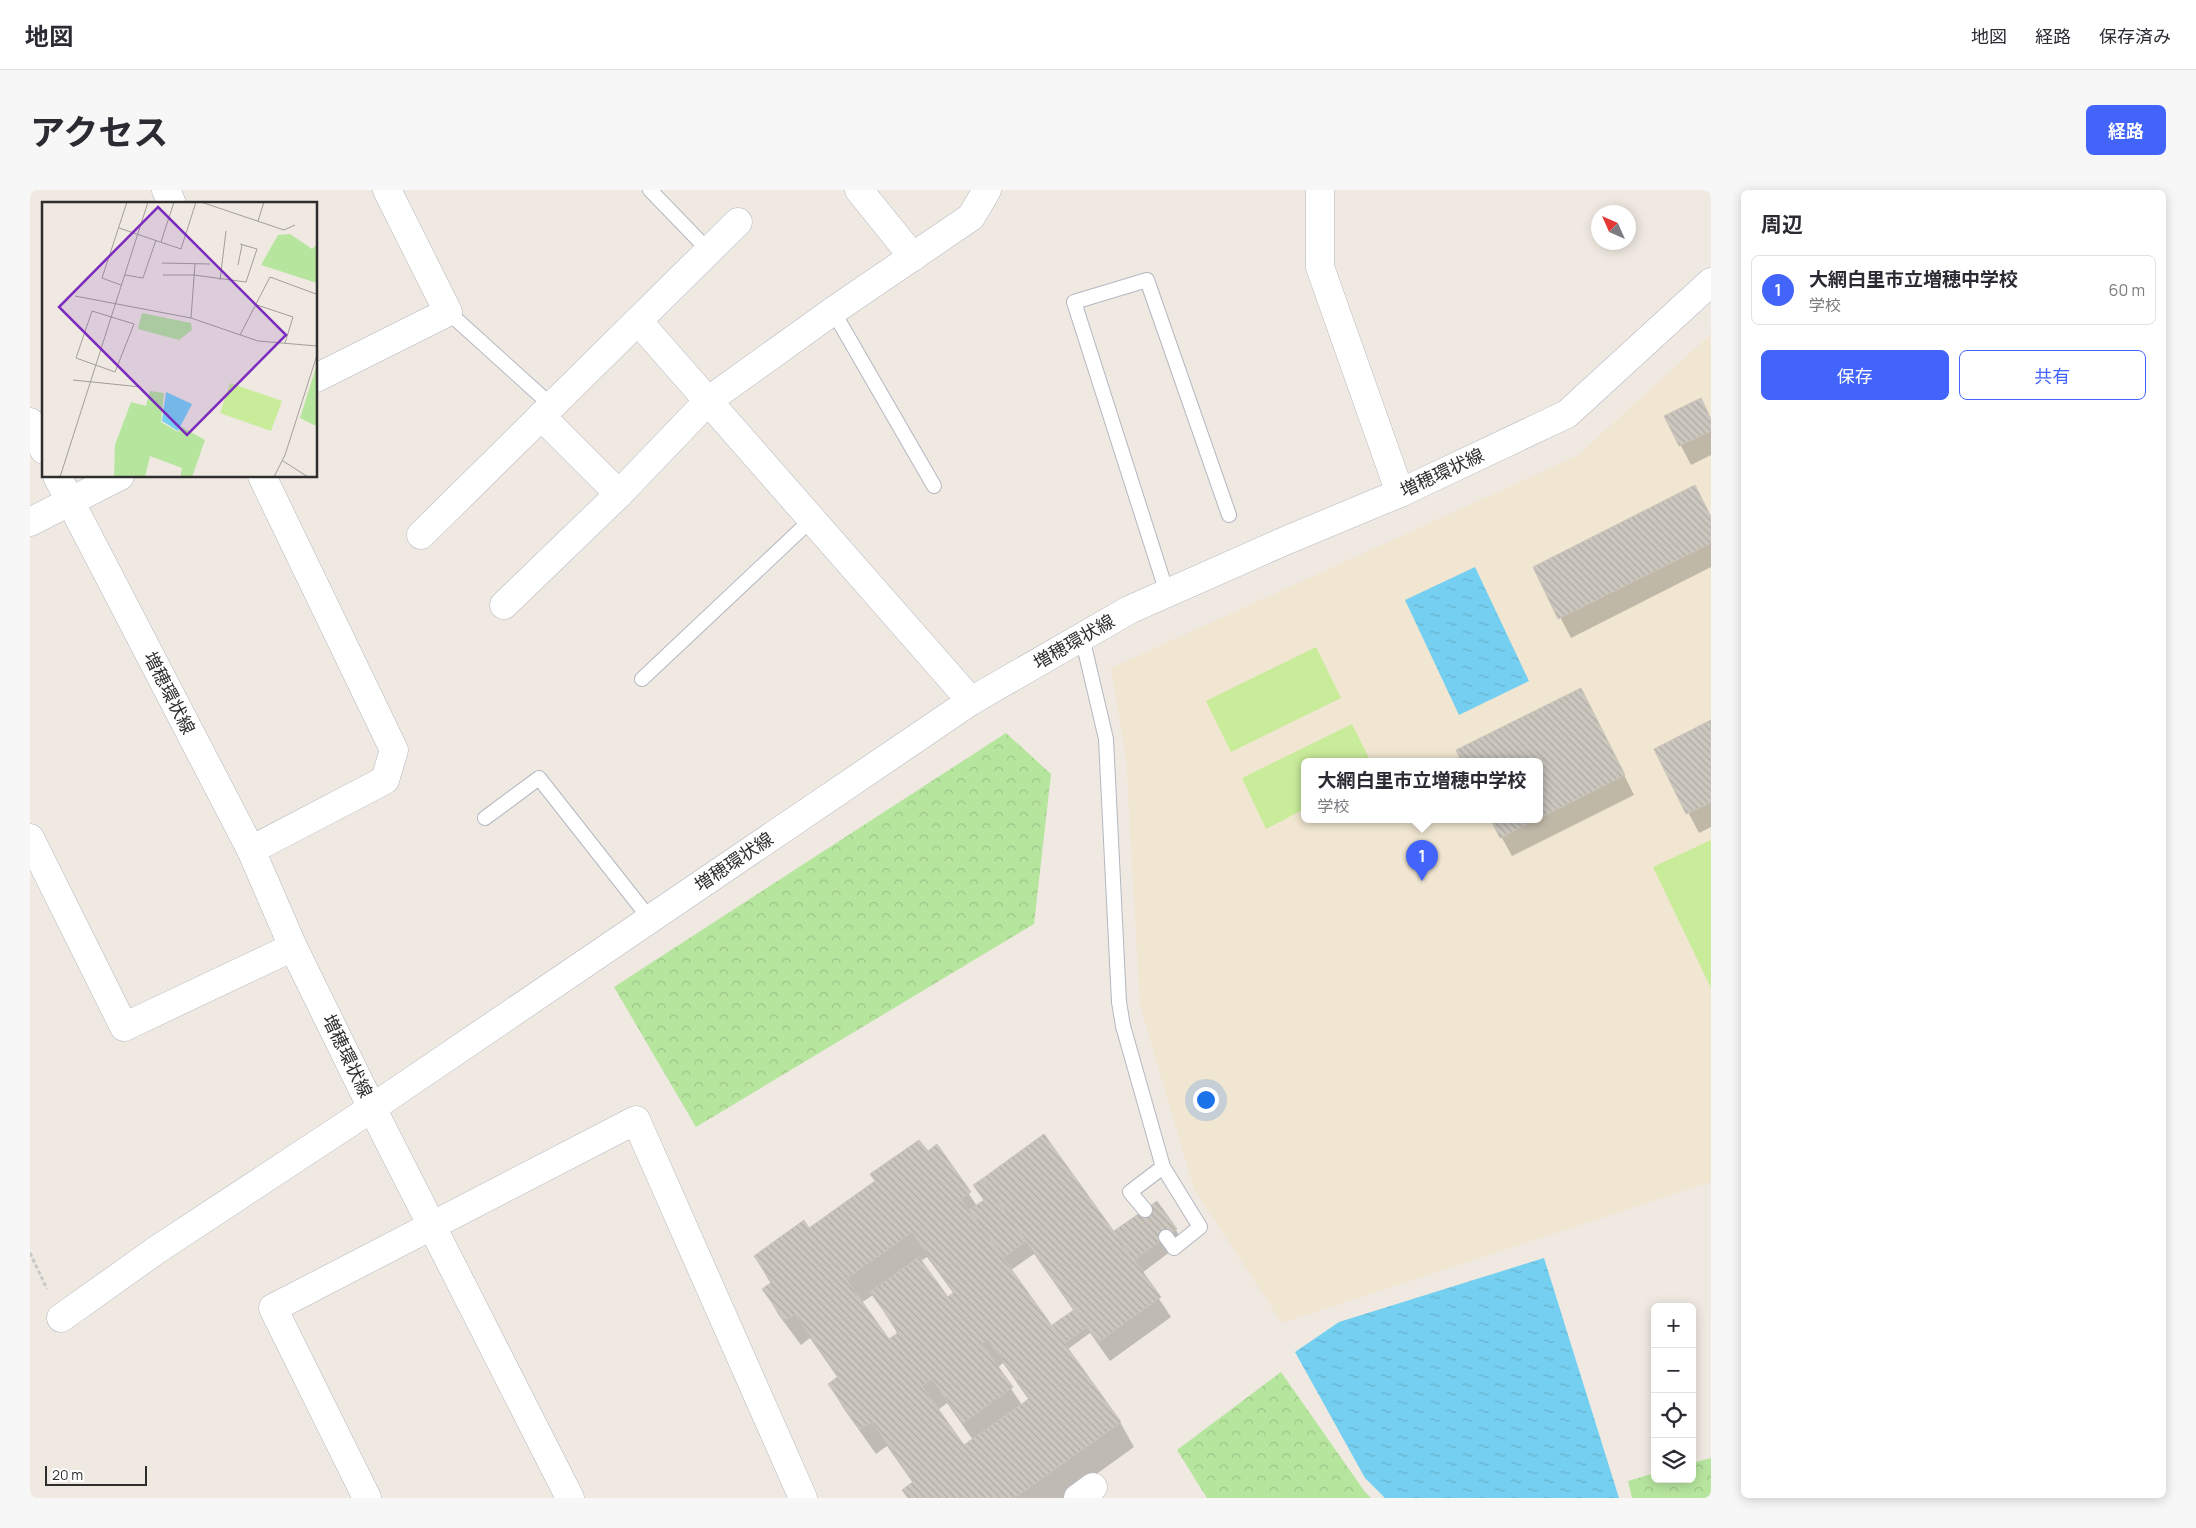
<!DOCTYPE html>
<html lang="ja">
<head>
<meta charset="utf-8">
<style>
	body { margin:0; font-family:Manrope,"Noto Sans JP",sans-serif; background:#f7f7f7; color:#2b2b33 }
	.controls { position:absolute; right:15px; bottom:15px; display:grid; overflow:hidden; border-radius:8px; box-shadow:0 2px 12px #0003 }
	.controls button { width:45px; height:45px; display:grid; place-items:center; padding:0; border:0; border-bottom:1px solid #e1e1e2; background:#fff; color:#2b2b33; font:25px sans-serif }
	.compass { position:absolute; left:1561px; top:15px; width:45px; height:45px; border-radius:50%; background:#fff; box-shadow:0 2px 12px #0003; rotate:315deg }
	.scale { position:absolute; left:15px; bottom:12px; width:102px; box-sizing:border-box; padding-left:5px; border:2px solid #2e2e2e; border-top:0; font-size:14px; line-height:18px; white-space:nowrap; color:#2e2e2e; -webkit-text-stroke:4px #fff; paint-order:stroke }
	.you { position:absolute; left:1175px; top:909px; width:18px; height:18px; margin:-12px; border:4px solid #fff; border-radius:50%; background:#1a73e8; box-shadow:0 0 0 8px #1a73e833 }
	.badge { display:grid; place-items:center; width:32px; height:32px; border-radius:50%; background:#4264fb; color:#fff; font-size:16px; font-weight:700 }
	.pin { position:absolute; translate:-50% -41px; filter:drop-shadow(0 1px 2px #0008) }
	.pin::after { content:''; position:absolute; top:26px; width:18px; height:15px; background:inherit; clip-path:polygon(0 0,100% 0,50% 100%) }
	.popup { position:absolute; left:1271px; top:568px; width:242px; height:65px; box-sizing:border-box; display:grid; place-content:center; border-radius:8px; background:#fff; filter:drop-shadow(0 1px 4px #0005); font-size:16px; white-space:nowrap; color:#7c7c81 }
	.popup b { font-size:19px; color:#2b2b33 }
	.popup::after { content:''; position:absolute; left:50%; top:100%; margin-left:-10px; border:10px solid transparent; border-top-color:#fff }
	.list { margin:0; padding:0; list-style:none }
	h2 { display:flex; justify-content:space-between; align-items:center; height:65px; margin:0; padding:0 20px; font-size:21px }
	h2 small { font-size:16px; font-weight:400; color:#7c7c81 }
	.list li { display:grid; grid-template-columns:32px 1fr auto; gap:15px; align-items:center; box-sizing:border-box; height:70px; margin:0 10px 10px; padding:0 10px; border:1px solid #e1e1e2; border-radius:8px }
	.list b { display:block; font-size:19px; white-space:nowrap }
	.list p { margin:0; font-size:16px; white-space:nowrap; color:#7c7c81 }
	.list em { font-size:16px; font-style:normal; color:#7c7c81 }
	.actions { display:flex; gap:10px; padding:15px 20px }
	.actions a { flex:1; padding:11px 0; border:1px solid #4264fb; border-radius:8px; text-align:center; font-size:18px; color:#4264fb }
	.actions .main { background:#4264fb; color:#fff }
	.icon { flex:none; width:28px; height:28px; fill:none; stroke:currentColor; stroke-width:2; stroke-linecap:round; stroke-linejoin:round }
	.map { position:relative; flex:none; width:1681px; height:1308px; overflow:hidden; border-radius:8px }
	header { display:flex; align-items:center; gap:30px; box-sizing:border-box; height:70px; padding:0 25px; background:#fff; border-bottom:1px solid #e1e1e2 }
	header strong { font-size:24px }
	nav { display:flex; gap:28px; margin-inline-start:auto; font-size:18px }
	.intro { display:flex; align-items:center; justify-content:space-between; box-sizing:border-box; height:120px; padding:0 30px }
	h1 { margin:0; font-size:35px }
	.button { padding:12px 22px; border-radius:8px; background:#4264fb; color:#fff; font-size:18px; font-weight:700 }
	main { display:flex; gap:30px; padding:0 30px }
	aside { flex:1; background:#fff; border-radius:8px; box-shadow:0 2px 12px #0003 }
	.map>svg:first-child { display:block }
	.education { fill:#f0e6d1; fill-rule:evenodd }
	.forest { fill:url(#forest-crowns) }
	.pitch { fill:#c9ec9a }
	.water { fill:url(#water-ripples) }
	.shadow { fill:#0003; fill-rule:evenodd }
	.building { fill:url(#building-back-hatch); stroke:#cbc5ba; fill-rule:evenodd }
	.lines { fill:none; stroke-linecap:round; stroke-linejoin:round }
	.lane-casing { stroke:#b4b7c1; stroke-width:16 }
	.street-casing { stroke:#b4b7c1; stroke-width:29 }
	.path { stroke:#c9c9c9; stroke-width:3; stroke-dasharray:4 2.5; stroke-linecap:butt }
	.lane { stroke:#fff; stroke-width:14 }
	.street { stroke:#fff; stroke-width:28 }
	.labels { text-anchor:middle; stroke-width:4.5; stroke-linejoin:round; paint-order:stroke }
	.street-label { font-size:18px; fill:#2e2e2e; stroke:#fff }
	.inset-road { fill:none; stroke:#a29e99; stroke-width:1 }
	.view { fill:#7b2cbf; fill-opacity:0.15; stroke:#7b2cbf; stroke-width:2.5 }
	.inset-edge { fill:none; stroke:#2e2e2e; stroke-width:2.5 }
</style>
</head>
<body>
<header>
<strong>地図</strong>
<nav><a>地図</a><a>経路</a><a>保存済み</a></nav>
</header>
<div class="intro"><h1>アクセス</h1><a class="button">経路</a></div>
<main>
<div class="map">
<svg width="1681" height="1308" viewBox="0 0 1681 1308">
	<defs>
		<pattern id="forest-crowns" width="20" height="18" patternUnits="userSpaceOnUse" patternTransform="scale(1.25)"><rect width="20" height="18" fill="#b6e59e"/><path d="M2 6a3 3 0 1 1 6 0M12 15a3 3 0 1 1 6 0" fill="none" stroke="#9dc588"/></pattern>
		<pattern id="water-ripples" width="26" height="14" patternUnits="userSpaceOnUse" patternTransform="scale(1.25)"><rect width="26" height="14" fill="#75cff0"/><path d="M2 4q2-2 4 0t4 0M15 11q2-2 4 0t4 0" fill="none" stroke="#66b2ce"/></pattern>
		<pattern id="building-back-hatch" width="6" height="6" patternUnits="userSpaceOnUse" patternTransform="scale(1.25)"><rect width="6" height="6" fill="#cbc7bf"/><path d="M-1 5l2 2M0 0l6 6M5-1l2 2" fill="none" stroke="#afaba4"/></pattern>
	</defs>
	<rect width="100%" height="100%" fill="#efe9e1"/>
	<path class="education" d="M 1681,144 L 1681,992 L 1252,1133 L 1164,999 L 1110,815 L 1096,567 L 1081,478 L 1547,266 ZM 1274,572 L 1510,572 L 1510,630 L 1274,630 Z"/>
	<g class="forest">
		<path d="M 976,543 L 1021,584 L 1004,734 L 666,937 L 584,797 Z"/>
		<path d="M 1251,1182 L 1335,1302 L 1341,1308 L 1177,1308 L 1147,1260 Z"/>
		<path d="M 1681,1268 L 1681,1308 L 1602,1308 L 1598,1291 L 1625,1283 L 1625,1289 L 1662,1289 L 1662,1273 Z"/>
	</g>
	<g class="pitch">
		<path d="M 1286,457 L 1311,508 L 1201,562 L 1176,511 Z"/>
		<path d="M 1322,534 L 1341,572 L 1274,572 L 1274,619 L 1236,639 L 1212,588 Z"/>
		<path d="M 1681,650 L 1681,798 L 1623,677 Z"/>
	</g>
	<g class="water">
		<path d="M 1445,377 L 1499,491 L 1429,525 L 1375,410 Z"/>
		<path d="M 1514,1068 L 1589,1308 L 1355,1308 L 1335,1288 L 1265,1162 L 1309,1132 Z"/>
	</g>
	<g class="shadow">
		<path d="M 1670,210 L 1681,229 L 1681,265 L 1661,275 L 1636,227 Z"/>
		<path d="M 1665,296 L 1681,326 L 1681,377 L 1541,448 L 1504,377 Z"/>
		<path d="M 1561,519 L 1604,605 L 1482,666 L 1462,630 L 1510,630 L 1510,572 L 1433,572 L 1428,561 Z"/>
		<path d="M 1681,531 L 1681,637 L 1669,643 L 1625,559 Z"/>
		<path d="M 1014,946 L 1087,1048 L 1146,1040 L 1153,1052 L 1112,1083 L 1141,1127 L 1080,1171 L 1060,1143 L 1038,1159 L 1090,1232 L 1104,1257 L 1033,1308 L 878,1308 L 873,1300 L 883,1293 L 857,1256 L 846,1264 L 814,1219 L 799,1194 L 808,1188 L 780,1148 L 771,1155 L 748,1124 L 734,1099 L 741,1094 L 725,1067 L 778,1040 L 907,956 L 947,1016 L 954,1011 L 945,995 ZM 1004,1064 L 1044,1121 L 1025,1142 L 981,1080 ZM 897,1067 L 924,1104 L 918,1109 L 891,1071 ZM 843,1105 L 868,1144 L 859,1151 L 831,1113 ZM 973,1173 L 999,1210 L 992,1215 L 967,1178 ZM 917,1213 L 943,1250 L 934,1257 L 908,1220 Z"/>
	</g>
	<g class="building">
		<path d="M 1671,208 L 1681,229 L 1681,241 L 1649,256 L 1634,226 Z"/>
		<path d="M 1665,295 L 1681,327 L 1681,353 L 1528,429 L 1503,377 Z"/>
		<path d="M 1551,498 L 1595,585 L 1510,628 L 1510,572 L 1432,572 L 1426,560 Z"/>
		<path d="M 1681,530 L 1681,612 L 1656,624 L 1624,559 Z"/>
		<path d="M 1461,630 L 1505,630 L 1470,648 Z"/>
		<path d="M 1014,944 L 1131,1107 L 1068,1152 L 952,989 Z"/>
		<path d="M 889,950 L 898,961 L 907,954 L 941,1002 L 931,1009 L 1091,1232 L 984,1308 L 878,1308 L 872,1300 L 884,1291 L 842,1232 L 830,1239 L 798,1194 L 809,1186 L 765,1124 L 755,1131 L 732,1099 L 742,1092 L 724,1066 L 774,1030 L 779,1038 L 845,991 L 840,984 ZM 882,1042 L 924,1102 L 918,1107 L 889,1067 L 840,1102 L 869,1142 L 859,1149 L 816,1089 ZM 958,1149 L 1000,1208 L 934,1255 L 892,1196 L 902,1189 L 933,1233 L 983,1197 L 952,1154 Z"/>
		<path d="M 952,989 L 996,1051 L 974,1067 L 939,1020 L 954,1010 L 943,995 Z"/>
		<path d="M 1127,1011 L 1147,1039 L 1104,1070 L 1084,1041 Z"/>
		<path d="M 1045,1119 L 1057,1137 L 1035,1153 L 1022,1135 Z"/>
	</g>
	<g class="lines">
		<defs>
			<g id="lane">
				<path d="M 620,0 L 679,61"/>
				<path d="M 803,121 L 904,296"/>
				<path d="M 418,122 L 522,216"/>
				<path d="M 1137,403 L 1044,112 L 1117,90 L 1199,325"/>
				<path d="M 1052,447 L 1076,549 L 1089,812 L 1093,836 L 1133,977 L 1170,1037 L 1144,1058 L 1136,1047"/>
				<path d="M 612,489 L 782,329"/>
				<path d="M 455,628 L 509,588 L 620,729"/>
				<path d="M 1115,1020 L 1100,1002 L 1133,977"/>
			</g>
			<g id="street">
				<path d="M 136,0 L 142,14"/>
				<path d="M 829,0 L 883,67"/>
				<path d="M 1290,0 L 1290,77 L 1370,303"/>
				<path d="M 608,131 L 941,511"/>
				<path d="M 286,188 L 418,122 L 357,0"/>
				<path d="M 511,226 L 589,304"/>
				<path d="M 0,232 L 14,260"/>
				<path d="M 27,286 L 221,660 L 263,757 L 342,918 L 540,1308"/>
				<path d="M 0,332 L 90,286"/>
				<path d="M 391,345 L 708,32"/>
				<path d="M 474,415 L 589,304 L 679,210 L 803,121 L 941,27 L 957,0"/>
				<path d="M 0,648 L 94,837 L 263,757"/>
				<path d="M 221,660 L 355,590 L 364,560 L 232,286"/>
				<path d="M 31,1128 L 128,1059 L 342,918 L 941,511 L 1099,420 L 1257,350 L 1370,303 L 1537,224 L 1681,92"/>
				<path d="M 337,1308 L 243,1118 L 606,930 L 773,1308"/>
				<path d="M 1048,1308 L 1063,1297"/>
			</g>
		</defs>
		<use href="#lane" class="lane-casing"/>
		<use href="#street" class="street-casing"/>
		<path class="path" d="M 0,1063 L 17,1099"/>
		<use href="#lane" class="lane"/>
		<use href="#street" class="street"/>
	</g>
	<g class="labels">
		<g class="street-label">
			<text transform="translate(1412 283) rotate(-25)" y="6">増穂環状線</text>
			<text transform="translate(1044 452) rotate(-30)" y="6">増穂環状線</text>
			<text transform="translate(139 503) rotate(63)" y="6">増穂環状線</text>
			<text transform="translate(704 672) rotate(-34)" y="6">増穂環状線</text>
			<text transform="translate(317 866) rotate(64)" y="6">増穂環状線</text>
		</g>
	</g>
	<g transform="translate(12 12)">
		<rect width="275" height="275" fill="#efe9e1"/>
		<path d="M 248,32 L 270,47 L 275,42 L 275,81 L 219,63 L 236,33 ZM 100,111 L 149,121 L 150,128 L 137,138 L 96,127 ZM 275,162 L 275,223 L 272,223 L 258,216 ZM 108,189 L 122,191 L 119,220 L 136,230 L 140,225 L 163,238 L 150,275 L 138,275 L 140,266 L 108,254 L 103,275 L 72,275 L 73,243 L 89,200 L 104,204 Z" fill="#b6e59e"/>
		<path d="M 188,181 L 240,199 L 229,229 L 178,211 Z" fill="#c9ec9a"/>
		<path d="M 124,190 L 150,202 L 136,229 L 120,219 Z" fill="#75cff0"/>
		<path class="inset-road" d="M 159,0 L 242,28 L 253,23M 216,19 L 222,0M 77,26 L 139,47 L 154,0M 119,40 L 132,0M 120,61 L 168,62M 196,63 L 200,43M 83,73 L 101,76 L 114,38M 121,73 L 152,73 L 204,80 L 215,47 L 198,42M 178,78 L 184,29M 79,83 L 60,76 L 85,0M 33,94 L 149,116 L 216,139 L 275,144M 215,103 L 251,115 L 243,141M 50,109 L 92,122 L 73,170 L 34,156 ZM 149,116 L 153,62M 198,133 L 228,75 L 274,92M 31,178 L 99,185M 241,259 L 266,275M 18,275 L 106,0M 232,275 L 243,253 L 275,153"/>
		<path class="view" d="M 116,5 L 244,133 L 145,233 L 17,105 Z"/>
		<rect width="275" height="275" class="inset-edge"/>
	</g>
</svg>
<div class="controls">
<button>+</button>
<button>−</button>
<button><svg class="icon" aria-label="locate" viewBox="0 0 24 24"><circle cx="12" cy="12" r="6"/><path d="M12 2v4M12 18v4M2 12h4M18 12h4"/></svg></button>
<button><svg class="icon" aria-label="layers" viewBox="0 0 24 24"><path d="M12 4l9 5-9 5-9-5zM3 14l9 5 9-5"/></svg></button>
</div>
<svg class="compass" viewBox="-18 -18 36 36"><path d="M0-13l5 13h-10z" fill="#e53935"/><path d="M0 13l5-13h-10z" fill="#7c7c81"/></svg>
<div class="scale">20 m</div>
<div class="you"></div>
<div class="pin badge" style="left:1392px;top:691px">1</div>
<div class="popup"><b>大網白里市立増穂中学校</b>学校</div>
</div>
<aside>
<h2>周辺<small></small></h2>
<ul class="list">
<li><span class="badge">1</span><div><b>大網白里市立増穂中学校</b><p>学校</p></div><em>60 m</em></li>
</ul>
<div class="actions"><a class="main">保存</a><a>共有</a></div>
</aside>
</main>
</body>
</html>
